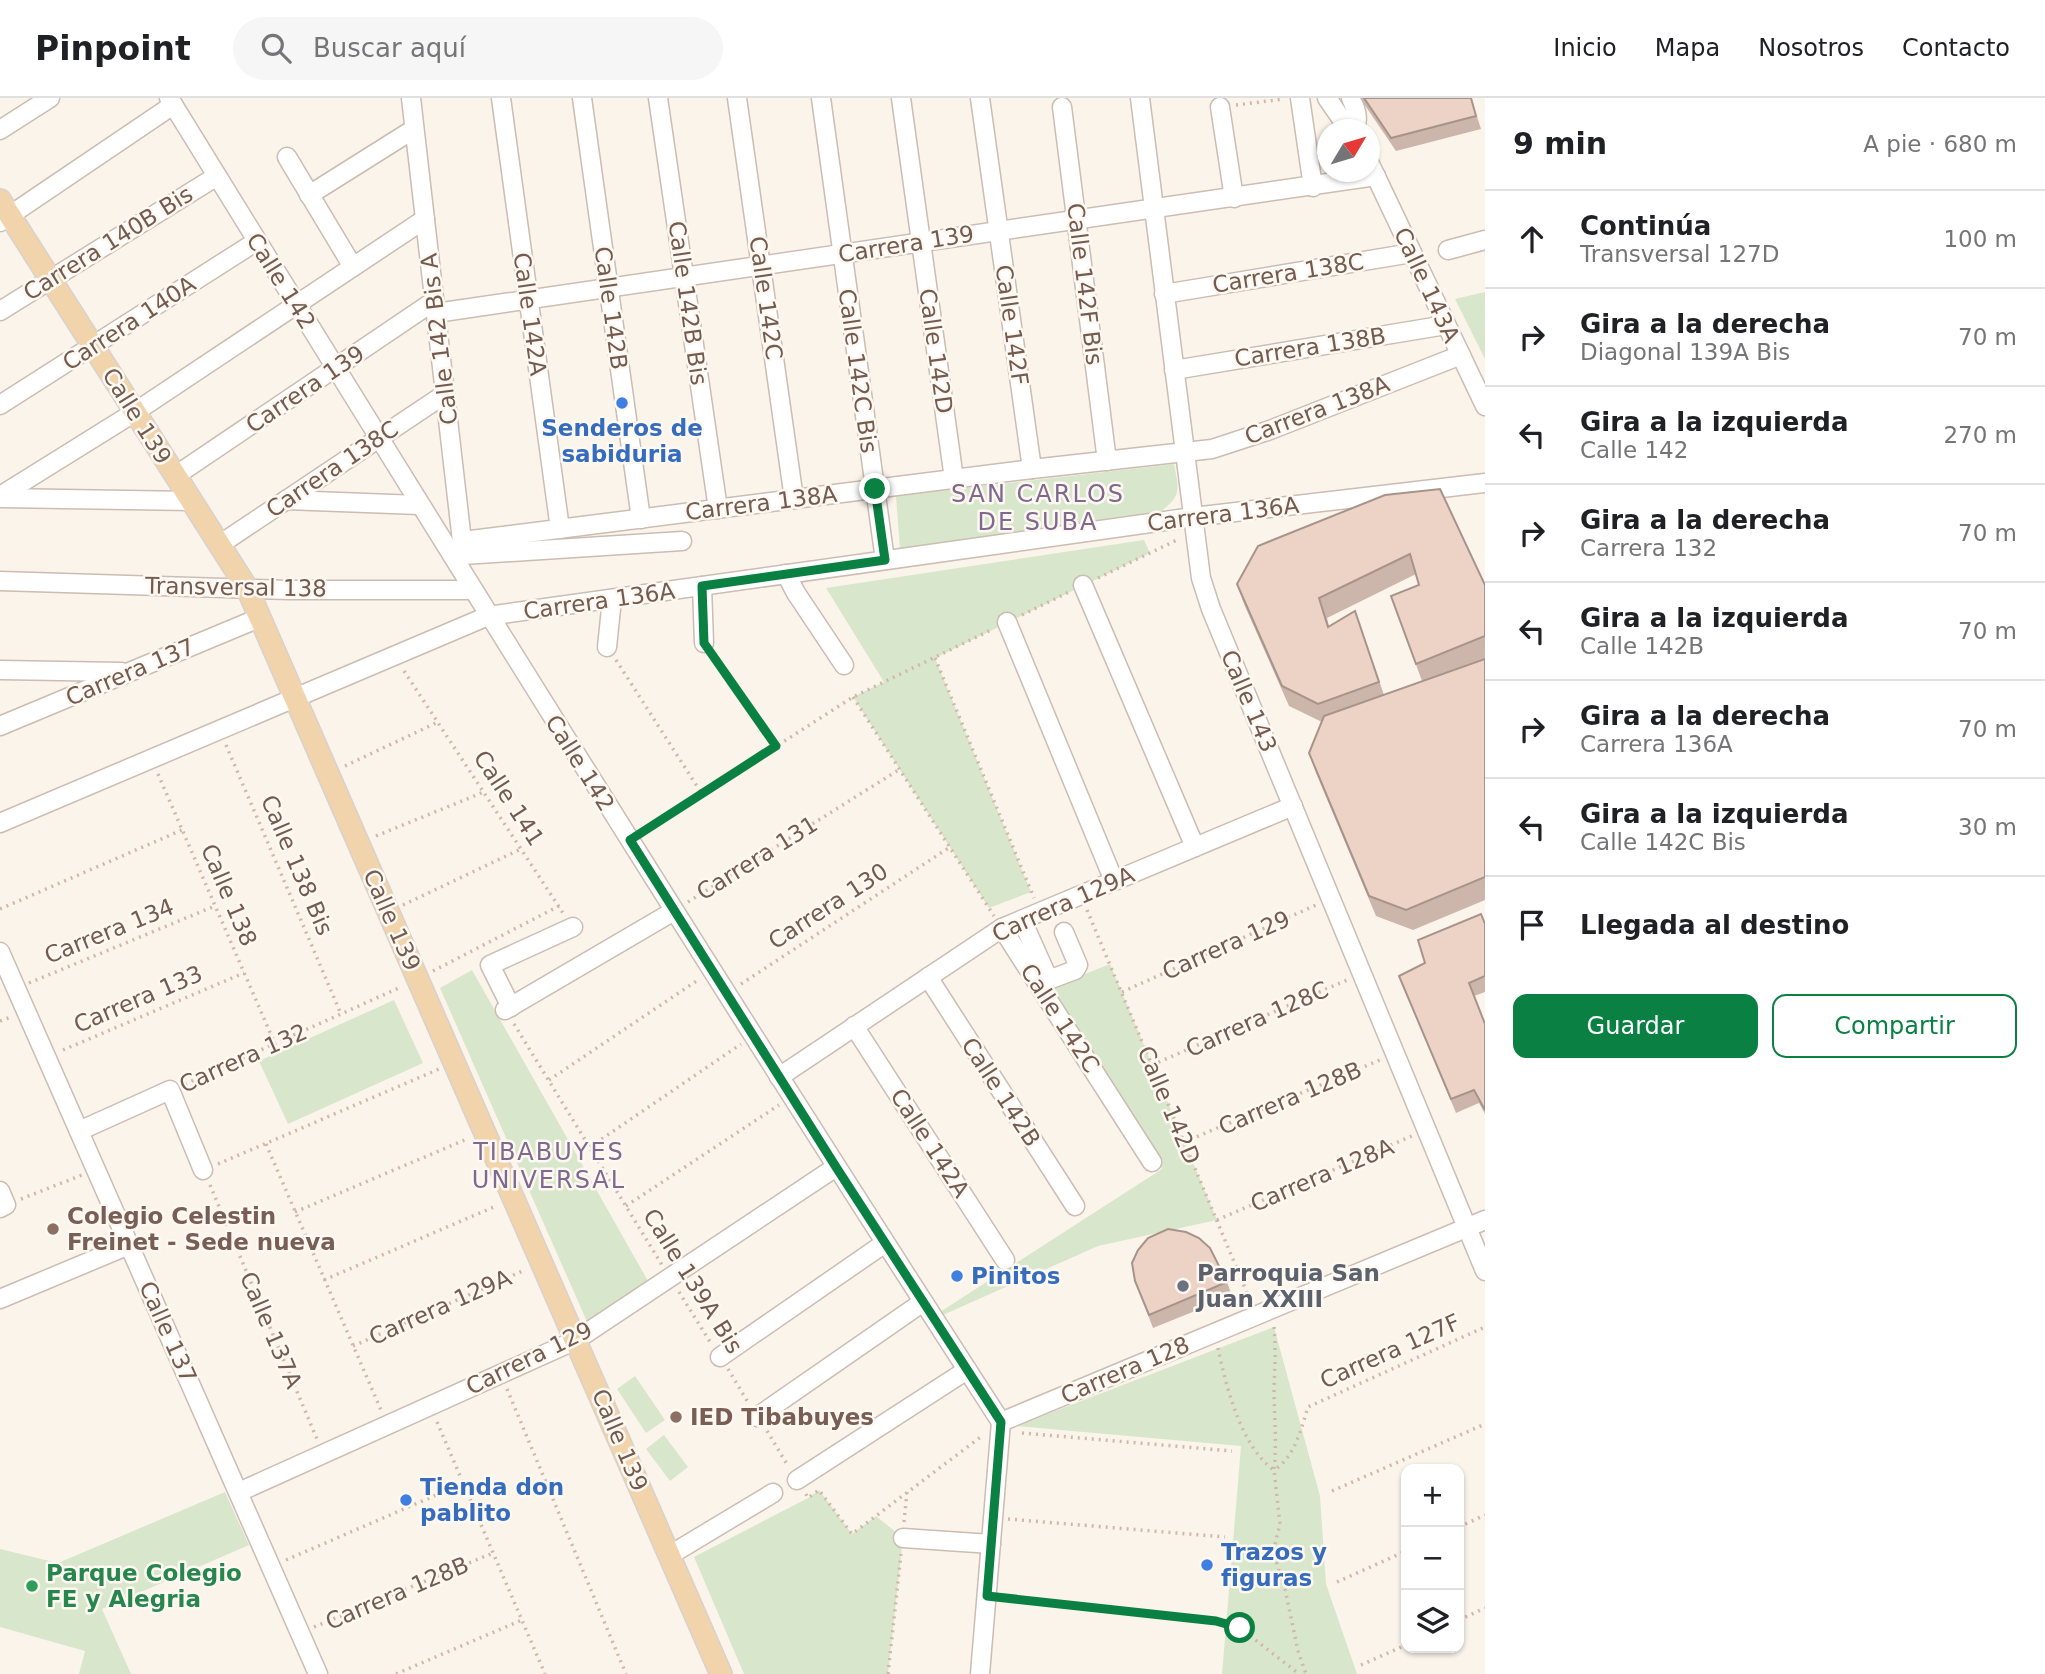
<!DOCTYPE html>
<html lang="es">
<head>
<meta charset="utf-8">
<style>
	body { margin:0; font-family:"DejaVu Sans",sans-serif; background:#f6f6f6; color:#202124 }
	.controls { position:absolute; right:21px; bottom:21px; display:grid; overflow:hidden; border-radius:14px; box-shadow:0 2px 5px #0004 }
	.controls button { width:63px; height:63px; display:grid; place-items:center; padding:0; border:0; border-bottom:2px solid #e0e0e0; background:#fff; color:#202124; font:35px sans-serif }
	.compass { position:absolute; left:1317px; top:21px; width:63px; height:63px; border-radius:50%; background:#fff; box-shadow:0 2px 5px #0004; rotate:52deg }
	.stop { position:absolute; width:21px; height:21px; margin:-16px; border:5px solid #0b8043; border-radius:50%; background:#fff }
	.stop.end { background:#0b8043; border-color:#fff; box-shadow:0 2px 7px #0008 }
	.list { margin:0; padding:0; list-style:none }
	h2 { display:flex; justify-content:space-between; align-items:center; height:91px; margin:0; padding:0 28px; font-size:30px }
	h2 small { font-size:23px; font-weight:400; color:#757577 }
	.list li { display:grid; grid-template-columns:46px 1fr auto; gap:21px; align-items:center; box-sizing:border-box; height:98px; padding:0 28px; border-top:2px solid #e0e0e0 }
	.list b { display:block; font-size:26px; white-space:nowrap }
	.list p { margin:0; font-size:23px; white-space:nowrap; color:#757577 }
	.list em { font-size:23px; font-style:normal; color:#757577 }
	.actions { display:flex; gap:14px; padding:21px 28px }
	.actions a { flex:1; padding:16px 0; border:2px solid #0b8043; border-radius:14px; text-align:center; font-size:24px; color:#0b8043 }
	.actions .main { background:#0b8043; color:#fff }
	.icon { flex:none; width:38px; height:38px; fill:none; stroke:currentColor; stroke-width:2; stroke-linecap:round; stroke-linejoin:round }
	.map { position:relative; flex:none; width:1485px; height:1576px; overflow:hidden }
	header { display:flex; align-items:center; gap:42px; box-sizing:border-box; height:98px; padding:0 35px; background:#fff; border-bottom:2px solid #e0e0e0 }
	header strong { font-size:33px }
	nav { display:flex; gap:38px; margin-inline-start:auto; font-size:24px }
	.search { width:490px; height:63px; background:#f6f6f6; display:flex; align-items:center; gap:18px; box-sizing:border-box; padding:0 24px; border-radius:38px; color:#757577; font-size:26px }
	main { display:flex }
	aside { flex:1; background:#fff }
	.map>svg:first-child { display:block }
	.green { fill:#d8e7cb }
	.lines { fill:none; stroke-linecap:round; stroke-linejoin:round }
	.minor-casing { stroke:#ccbcb2; stroke-width:21 }
	.major-casing { stroke:#d8d1ce; stroke-width:24 }
	.path { stroke:#d2b7a8; stroke-width:3.5; stroke-dasharray:2 5; stroke-linecap:butt }
	.minor { stroke:#fff; stroke-width:18 }
	.major { stroke:#f1d4ab; stroke-width:21 }
	.wall { fill:#ccb5aa; fill-rule:evenodd }
	.building { fill:#edd3c6; stroke:#a6948b; stroke-width:2 }
	.route { stroke:#0b8043; stroke-width:9 }
	.shop-dot { fill:#3f7fe0; stroke:#fdf8f1; stroke-width:2.5 }
	.education-dot { fill:#8d6e63; stroke:#fdf8f1; stroke-width:2.5 }
	.worship-dot { fill:#6b7280; stroke:#fdf8f1; stroke-width:2.5 }
	.leisure-dot { fill:#2e9e5b; stroke:#fdf8f1; stroke-width:2.5 }
	.labels { text-anchor:middle; stroke-width:5; stroke-linejoin:round; paint-order:stroke }
	.street-label { font-size:23px; fill:#735b50; stroke:#fdf8f1 }
	.shop-label { font-size:23px; font-weight:bold; fill:#366cbe; stroke:#fdf8f1; text-anchor:start }
	.education-label { font-size:23px; font-weight:bold; fill:#785e54; stroke:#fdf8f1; text-anchor:start }
	.worship-label { font-size:23px; font-weight:bold; fill:#5b616d; stroke:#fdf8f1; text-anchor:start }
	.leisure-label { font-size:23px; font-weight:bold; fill:#27864d; stroke:#fdf8f1; text-anchor:start }
	.neighbourhood-label { font-size:24px; letter-spacing:2px; fill:#80688e; stroke:#fdf8f1 }
</style>
</head>
<body>
<header>
<strong>Pinpoint</strong>
<div class="search"><svg class="icon" aria-label="search" viewBox="0 0 24 24"><circle cx="10" cy="10" r="6"/><path d="M15 15l6 6"/></svg>Buscar aquí</div>
<nav><a>Inicio</a><a>Mapa</a><a>Nosotros</a><a>Contacto</a></nav>
</header>
<main>
<div class="map">
<svg width="1485" height="1576" viewBox="0 0 1485 1576">
	<rect width="100%" height="100%" fill="#fbf4eb"/>
	<g class="green">
		<path d="M 1485,194 L 1485,261 L 1455,201 Z"/>
		<path d="M 1174,366 C 1179,391 1182,398 1160,414 L 900,451 L 896,398 Z"/>
		<path d="M 1144,442 L 1150,455 L 935,560 L 1031,794 L 989,810 L 853,599 L 884,584 L 826,490 Z"/>
		<path d="M 1110,866 L 1217,1122 L 1098,1148 L 943,1217 L 940,1214 L 1162,1071 L 1047,891 Z"/>
		<path d="M 472,872 L 648,1183 L 588,1226 L 440,890 Z"/>
		<path d="M 394,902 L 423,965 L 288,1026 L 259,963 Z"/>
		<path d="M 1274,1229 L 1320,1398 L 1326,1486 L 1357,1576 L 1222,1576 L 1241,1348 L 1016,1328 Z"/>
		<path d="M 635,1278 L 665,1322 L 646,1335 L 617,1291 Z"/>
		<path d="M 664,1337 L 688,1369 L 670,1383 L 646,1351 Z"/>
		<path d="M 819,1392 L 852,1436 L 876,1418 L 903,1440 L 888,1576 L 744,1576 L 694,1459 L 808,1400 Z"/>
		<path d="M 225,1394 L 249,1447 L 102,1511 L 131,1576 L 79,1576 L 85,1553 L 0,1529 L 0,1451 L 58,1465 Z"/>
	</g>
	<g class="lines">
		<defs>
			<g id="minor">
				<path d="M 169,0 C 443,444 717,886 1001,1324"/>
				<path d="M 411,0 L 463,452"/>
				<path d="M 501,0 L 560,431"/>
				<path d="M 582,0 L 641,421"/>
				<path d="M 658,0 L 718,411"/>
				<path d="M 737,0 L 794,401"/>
				<path d="M 821,0 L 885,462"/>
				<path d="M 901,0 L 954,381"/>
				<path d="M 980,0 L 1032,371"/>
				<path d="M 1140,0 L 1201,480 L 1211,511 L 1485,1173"/>
				<path d="M 1300,0 L 1313,89"/>
				<path d="M 1327,0 L 1349,32"/>
				<path d="M 1351,0 C 1356,11 1359,20 1355,32"/>
				<path d="M 1062,9 L 1107,363"/>
				<path d="M 1220,9 L 1234,100"/>
				<path d="M 0,32 L 50,0"/>
				<path d="M 287,59 L 353,169"/>
				<path d="M 1370,66 L 1485,308"/>
				<path d="M 309,97 L 414,31"/>
				<path d="M 0,124 L 173,7"/>
				<path d="M 1448,152 L 1485,142"/>
				<path d="M 1164,196 L 1412,155"/>
				<path d="M 0,213 L 217,78"/>
				<path d="M 436,215 L 1376,78"/>
				<path d="M 1174,272 L 1446,227"/>
				<path d="M 0,307 L 257,143"/>
				<path d="M 175,378 L 434,203"/>
				<path d="M 0,398 L 135,314 L 425,121"/>
				<path d="M 0,400 L 191,403"/>
				<path d="M 286,402 L 419,407"/>
				<path d="M 463,443 L 1032,371 L 1212,351 L 1270,332 L 1461,257"/>
				<path d="M 219,447 L 445,296"/>
				<path d="M 463,457 L 682,443"/>
				<path d="M 786,476 L 796,495 L 844,567"/>
				<path d="M 0,483 L 290,492 L 472,492"/>
				<path d="M 1083,487 L 1195,749"/>
				<path d="M 702,488 L 704,545"/>
				<path d="M 1007,524 L 1114,783"/>
				<path d="M 607,549 L 612,501"/>
				<path d="M 0,572 L 122,574"/>
				<path d="M 0,628 L 259,520"/>
				<path d="M 0,725 L 488,518 L 1193,419 L 1485,385"/>
				<path d="M 1022,822 L 1047,878 L 1051,881 L 1075,872 L 1078,867 L 1064,834"/>
				<path d="M 1002,830 L 1152,1064"/>
				<path d="M 0,854 L 318,1576"/>
				<path d="M 928,879 L 1075,1108"/>
				<path d="M 511,909 L 490,867 L 573,829"/>
				<path d="M 505,912 L 674,813"/>
				<path d="M 854,928 L 1005,1162"/>
				<path d="M 779,979 L 1002,830 L 1293,708"/>
				<path d="M 79,1033 L 170,992 L 203,1072"/>
				<path d="M 0,1093 L 6,1107 L 0,1110"/>
				<path d="M 0,1201 L 129,1147"/>
				<path d="M 720,1259 L 885,1145"/>
				<path d="M 757,1319 L 923,1204"/>
				<path d="M 1001,1324 L 1485,1122"/>
				<path d="M 797,1382 L 967,1272"/>
				<path d="M 239,1394 L 576,1242 L 836,1069"/>
				<path d="M 903,1440 L 991,1446"/>
				<path d="M 670,1457 L 773,1395"/>
				<path d="M 980,1576 L 1001,1324"/>
			</g>
			<path id="major" d="M 0,102 L 247,490 L 721,1576"/>
		</defs>
		<use href="#minor" class="minor-casing"/>
		<use href="#major" class="major-casing"/>
		<g class="path">
			<path d="M 1236,7 L 1284,1"/>
			<path d="M 1098,480 L 1179,441"/>
			<path d="M 1022,517 L 1069,494"/>
			<path d="M 713,558 L 776,648"/>
			<path d="M 935,560 L 1034,800"/>
			<path d="M 616,562 L 702,696"/>
			<path d="M 404,573 L 563,815"/>
			<path d="M 853,599 L 994,818"/>
			<path d="M 226,647 L 341,916"/>
			<path d="M 345,668 L 438,624"/>
			<path d="M 158,676 L 275,946"/>
			<path d="M 643,734 L 853,599 L 993,531"/>
			<path d="M 376,738 L 484,694"/>
			<path d="M 688,804 L 900,671"/>
			<path d="M 403,807 L 521,751"/>
			<path d="M 0,811 L 182,732"/>
			<path d="M 1087,812 L 1250,1202"/>
			<path d="M 433,873 L 559,808"/>
			<path d="M 29,885 L 215,808"/>
			<path d="M 741,886 L 950,749"/>
			<path d="M 1122,894 L 1316,807"/>
			<path d="M 0,923 L 11,919"/>
			<path d="M 514,926 L 662,1167"/>
			<path d="M 63,952 L 244,875"/>
			<path d="M 1152,967 L 1347,882"/>
			<path d="M 549,982 L 698,882"/>
			<path d="M 185,986 L 401,889"/>
			<path d="M 1184,1044 L 1380,962"/>
			<path d="M 266,1046 L 381,1312"/>
			<path d="M 590,1049 L 741,946"/>
			<path d="M 218,1066 L 439,971"/>
			<path d="M 210,1087 L 317,1341"/>
			<path d="M 21,1101 L 82,1077"/>
			<path d="M 626,1108 L 779,1007"/>
			<path d="M 295,1114 L 467,1041"/>
			<path d="M 1217,1122 L 1412,1038"/>
			<path d="M 324,1182 L 496,1108"/>
			<path d="M 679,1194 L 712,1247"/>
			<path d="M 1274,1229 C 1276,1250 1275,1269 1274,1289 C 1274,1317 1277,1343 1274,1372 C 1295,1359 1301,1331 1308,1309 L 1485,1229"/>
			<path d="M 353,1248 L 525,1172"/>
			<path d="M 1218,1250 C 1226,1288 1241,1349 1274,1372 L 1280,1426 L 1273,1454 L 1285,1491 L 1298,1553 L 1306,1576"/>
			<path d="M 728,1271 L 749,1306"/>
			<path d="M 507,1291 L 626,1576"/>
			<path d="M 437,1324 L 545,1576"/>
			<path d="M 767,1333 L 788,1368"/>
			<path d="M 1022,1335 L 1232,1353"/>
			<path d="M 1332,1393 L 1485,1326"/>
			<path d="M 806,1396 L 808,1400 L 819,1392 L 852,1436 L 982,1338"/>
			<path d="M 1008,1421 L 1225,1439"/>
			<path d="M 904,1424 L 907,1394"/>
			<path d="M 1459,1429 L 1485,1417"/>
			<path d="M 286,1462 L 464,1385"/>
			<path d="M 1337,1484 L 1406,1453"/>
			<path d="M 1003,1500 L 1216,1523 L 1240,1530 L 1299,1576"/>
			<path d="M 1459,1522 L 1485,1510"/>
			<path d="M 314,1529 L 493,1455"/>
			<path d="M 1361,1567 L 1406,1547"/>
			<path d="M 396,1576 L 522,1522"/>
			<path d="M 888,1576 L 901,1456"/>
		</g>
		<use href="#minor" class="minor"/>
		<use href="#major" class="major"/>
	</g>
	<g class="wall">
		<path d="M 1360,0 L 1471,0 L 1481,31 L 1396,53 Z"/>
		<path d="M 1385,397 L 1485,487 L 1485,802 L 1413,832 L 1376,818 L 1316,675 L 1309,655 L 1322,624 L 1289,608 L 1244,506 L 1237,486 ZM 1416,476 L 1419,487 L 1391,498 L 1422,583 L 1384,597 L 1355,513 L 1329,528 L 1327,520 Z"/>
		<path d="M 1485,826 L 1485,894 L 1474,898 L 1485,926 L 1485,1016 L 1479,1005 L 1456,1015 L 1399,878 L 1425,865 Z"/>
		<path d="M 1135,1183 L 1227,1184 L 1232,1198 L 1153,1230 Z"/>
	</g>
	<g class="building">
		<path d="M 1364,0 L 1471,0 L 1476,18 L 1391,40 Z"/>
		<path d="M 1440,391 L 1485,487 L 1485,538 L 1416,566 L 1391,498 L 1419,487 L 1410,456 L 1319,500 L 1328,529 L 1355,513 L 1379,584 L 1318,606 L 1282,588 L 1237,486 L 1258,448 L 1385,397 Z"/>
		<path d="M 1485,561 L 1485,779 L 1406,812 L 1369,798 L 1309,655 L 1324,618 Z"/>
		<path d="M 1481,816 L 1485,826 L 1485,878 L 1469,885 L 1485,926 L 1485,1012 L 1474,992 L 1451,1001 L 1399,878 L 1425,865 L 1418,842 Z"/>
		<path d="M 1168,1131 L 1186,1134 L 1199,1140 L 1210,1150 L 1227,1184 L 1149,1217 L 1135,1183 L 1132,1165 L 1138,1152 L 1148,1140 Z"/>
	</g>
	<g class="lines">
		<path class="route" d="M 875,391 L 885,462 L 702,488 L 704,545 L 776,648 L 630,742 L 836,1069 L 1001,1324 L 987,1498 L 1216,1523 L 1240,1530"/>
	</g>
	<g class="shop-dot">
		<circle cx="622" cy="305" r="7"/>
		<circle cx="957" cy="1178" r="7"/>
		<circle cx="406" cy="1402" r="7"/>
		<circle cx="1207" cy="1467" r="7"/>
	</g>
	<g class="education-dot">
		<circle cx="53" cy="1131" r="7"/>
		<circle cx="676" cy="1319" r="7"/>
	</g>
	<circle class="worship-dot" cx="1183" cy="1188" r="7"/>
	<circle class="leisure-dot" cx="32" cy="1488" r="7"/>
	<g class="labels">
		<g class="street-label">
			<text transform="translate(108 145) rotate(-32)" y="8">Carrera 140B Bis</text>
			<text transform="translate(906 146) rotate(-9)" y="8">Carrera 139</text>
			<text transform="translate(1288 175) rotate(-9)" y="8">Carrera 138C</text>
			<text transform="translate(281 183) rotate(58)" y="8">Calle 142</text>
			<text transform="translate(1085 186) rotate(83)" y="8">Calle 142F Bis</text>
			<text transform="translate(1427 187) rotate(65)" y="8">Calle 143A</text>
			<text transform="translate(766 200) rotate(82)" y="8">Calle 142C</text>
			<text transform="translate(688 205) rotate(82)" y="8">Calle 142B Bis</text>
			<text transform="translate(611 210) rotate(82)" y="8">Calle 142B</text>
			<text transform="translate(530 216) rotate(82)" y="8">Calle 142A</text>
			<text transform="translate(129 225) rotate(-33)" y="8">Carrera 140A</text>
			<text transform="translate(1012 227) rotate(82)" y="8">Calle 142F</text>
			<text transform="translate(439 241) rotate(-97)" y="8">Calle 142 Bis A</text>
			<text transform="translate(1310 249) rotate(-9)" y="8">Carrera 138B</text>
			<text transform="translate(936 253) rotate(82)" y="8">Calle 142D</text>
			<text transform="translate(858 273) rotate(82)" y="8">Calle 142C Bis</text>
			<text transform="translate(305 291) rotate(-34)" y="8">Carrera 139</text>
			<text transform="translate(1317 312) rotate(-21)" y="8">Carrera 138A</text>
			<text transform="translate(137 318) rotate(58)" y="8">Calle 139</text>
			<text transform="translate(332 371) rotate(-34)" y="8">Carrera 138C</text>
			<text transform="translate(761 405) rotate(-7)" y="8">Carrera 138A</text>
			<text transform="translate(1223 416) rotate(-7)" y="8">Carrera 136A</text>
			<text transform="translate(236 489) rotate(1)" y="8">Transversal 138</text>
			<text transform="translate(599 503) rotate(-8)" y="8">Carrera 136A</text>
			<text transform="translate(130 574) rotate(-23)" y="8">Carrera 137</text>
			<text transform="translate(1249 603) rotate(67)" y="8">Calle 143</text>
			<text transform="translate(580 665) rotate(58)" y="8">Calle 142</text>
			<text transform="translate(509 700) rotate(57)" y="8">Calle 141</text>
			<text transform="translate(757 760) rotate(-32)" y="8">Carrera 131</text>
			<text transform="translate(297 767) rotate(67)" y="8">Calle 138 Bis</text>
			<text transform="translate(229 797) rotate(67)" y="8">Calle 138</text>
			<text transform="translate(1063 806) rotate(-24)" y="8">Carrera 129A</text>
			<text transform="translate(828 808) rotate(-33)" y="8">Carrera 130</text>
			<text transform="translate(392 822) rotate(66)" y="8">Calle 139</text>
			<text transform="translate(109 833) rotate(-22)" y="8">Carrera 134</text>
			<text transform="translate(1226 847) rotate(-24)" y="8">Carrera 129</text>
			<text transform="translate(138 901) rotate(-23)" y="8">Carrera 133</text>
			<text transform="translate(1060 920) rotate(57)" y="8">Calle 142C</text>
			<text transform="translate(1257 921) rotate(-24)" y="8">Carrera 128C</text>
			<text transform="translate(243 960) rotate(-24)" y="8">Carrera 132</text>
			<text transform="translate(1001 994) rotate(57)" y="8">Calle 142B</text>
			<text transform="translate(1290 1000) rotate(-23)" y="8">Carrera 128B</text>
			<text transform="translate(1169 1007) rotate(67)" y="8">Calle 142D</text>
			<text transform="translate(930 1045) rotate(57)" y="8">Calle 142A</text>
			<text transform="translate(1322 1077) rotate(-23)" y="8">Carrera 128A</text>
			<text transform="translate(693 1183) rotate(58)" y="8">Calle 139A Bis</text>
			<text transform="translate(440 1209) rotate(-24)" y="8">Carrera 129A</text>
			<text transform="translate(271 1232) rotate(67)" y="8">Calle 137A</text>
			<text transform="translate(168 1234) rotate(66)" y="8">Calle 137</text>
			<text transform="translate(1390 1253) rotate(-24)" y="8">Carrera 127F</text>
			<text transform="translate(529 1260) rotate(-26)" y="8">Carrera 129</text>
			<text transform="translate(1125 1272) rotate(-23)" y="8">Carrera 128</text>
			<text transform="translate(620 1342) rotate(67)" y="8">Calle 139</text>
			<text transform="translate(397 1495) rotate(-23)" y="8">Carrera 128B</text>
		</g>
		<g class="shop-label">
			<text x="622" y="338" text-anchor="middle">Senderos de<tspan x="622" dy="26">sabiduria</tspan></text>
			<text x="971" y="1186">Pinitos</text>
			<text x="420" y="1397">Tienda don<tspan x="420" dy="26">pablito</tspan></text>
			<text x="1221" y="1462">Trazos y<tspan x="1221" dy="26">figuras</tspan></text>
		</g>
		<g class="education-label">
			<text x="67" y="1126">Colegio Celestin<tspan x="67" dy="26">Freinet - Sede nueva</tspan></text>
			<text x="690" y="1327">IED Tibabuyes</text>
		</g>
		<g class="worship-label">
			<text x="1197" y="1183">Parroquia San<tspan x="1197" dy="26">Juan XXIII</tspan></text>
		</g>
		<g class="leisure-label">
			<text x="46" y="1483">Parque Colegio<tspan x="46" dy="26">FE y Alegria</tspan></text>
		</g>
		<g class="neighbourhood-label">
			<text x="1038" y="404">SAN CARLOS<tspan x="1038" dy="28">DE SUBA</tspan></text>
			<text x="549" y="1062">TIBABUYES<tspan x="549" dy="28">UNIVERSAL</tspan></text>
		</g>
	</g>
</svg>
<div class="controls">
<button>+</button>
<button>−</button>
<button><svg class="icon" aria-label="layers" viewBox="0 0 24 24"><path d="M12 4l9 5-9 5-9-5zM3 14l9 5 9-5"/></svg></button>
</div>
<svg class="compass" viewBox="-18 -18 36 36"><path d="M0-13l5 13h-10z" fill="#e53935"/><path d="M0 13l5-13h-10z" fill="#757577"/></svg>
<div class="stop" style="left:1240px;top:1530px"></div>
<div class="stop end" style="left:875px;top:391px"></div>
</div>
<aside>
<h2>9 min<small>A pie · 680 m</small></h2>
<ul class="list">
<li><svg class="icon" aria-label="ahead" viewBox="0 0 24 24"><path d="M12 20V5M6 11l6-6 6 6"/></svg><div><b>Continúa</b><p>Transversal 127D</p></div><em>100 m</em></li>
<li><svg class="icon" aria-label="right" viewBox="0 0 24 24"><path d="M7 20v-9h11M14 6l5 5-5 5"/></svg><div><b>Gira a la derecha</b><p>Diagonal 139A Bis</p></div><em>70 m</em></li>
<li><svg class="icon" aria-label="left" viewBox="0 0 24 24"><path d="M17 20v-9H6M10 6l-5 5 5 5"/></svg><div><b>Gira a la izquierda</b><p>Calle 142</p></div><em>270 m</em></li>
<li><svg class="icon" aria-label="right" viewBox="0 0 24 24"><path d="M7 20v-9h11M14 6l5 5-5 5"/></svg><div><b>Gira a la derecha</b><p>Carrera 132</p></div><em>70 m</em></li>
<li><svg class="icon" aria-label="left" viewBox="0 0 24 24"><path d="M17 20v-9H6M10 6l-5 5 5 5"/></svg><div><b>Gira a la izquierda</b><p>Calle 142B</p></div><em>70 m</em></li>
<li><svg class="icon" aria-label="right" viewBox="0 0 24 24"><path d="M7 20v-9h11M14 6l5 5-5 5"/></svg><div><b>Gira a la derecha</b><p>Carrera 136A</p></div><em>70 m</em></li>
<li><svg class="icon" aria-label="left" viewBox="0 0 24 24"><path d="M17 20v-9H6M10 6l-5 5 5 5"/></svg><div><b>Gira a la izquierda</b><p>Calle 142C Bis</p></div><em>30 m</em></li>
<li><svg class="icon" aria-label="arrive" viewBox="0 0 24 24"><path d="M6 21V4h12l-3 4 3 4H6"/></svg><div><b>Llegada al destino</b></div></li>
</ul>
<div class="actions"><a class="main">Guardar</a><a>Compartir</a></div>
</aside>
</main>
</body>
</html>
